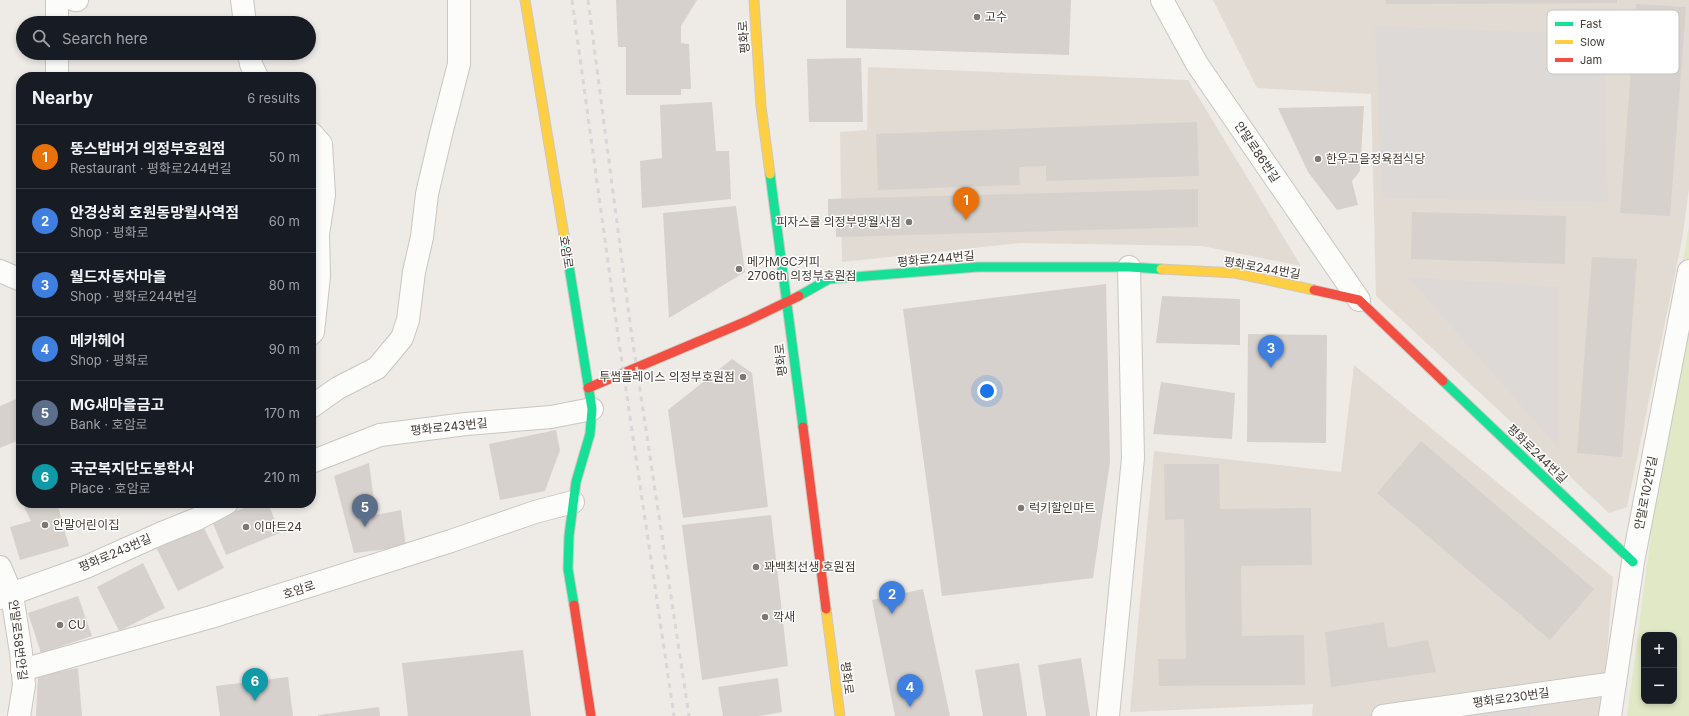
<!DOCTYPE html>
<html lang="en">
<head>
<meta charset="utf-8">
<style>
	body { margin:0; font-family:Inter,"Noto Sans KR",sans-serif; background:#20242c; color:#f1f3f6 }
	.controls { position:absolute; right:12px; bottom:12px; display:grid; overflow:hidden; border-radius:8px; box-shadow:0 2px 6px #0003 }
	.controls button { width:36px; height:36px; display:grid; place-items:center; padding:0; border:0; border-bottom:1px solid #363941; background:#171b24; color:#f1f3f6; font:20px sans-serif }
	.you { position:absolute; left:987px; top:391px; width:14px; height:14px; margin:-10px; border:3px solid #fff; border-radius:50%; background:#1a73e8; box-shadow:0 0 0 6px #1a73e833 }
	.badge { display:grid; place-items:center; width:26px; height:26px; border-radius:50%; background:#0f766e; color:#fff; font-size:13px; font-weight:700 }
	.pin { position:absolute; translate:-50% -33px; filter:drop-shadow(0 1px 2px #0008) }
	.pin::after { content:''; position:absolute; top:21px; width:14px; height:12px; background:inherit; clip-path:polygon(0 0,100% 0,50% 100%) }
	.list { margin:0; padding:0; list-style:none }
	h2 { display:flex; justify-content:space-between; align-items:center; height:52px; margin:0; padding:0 16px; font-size:17px }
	h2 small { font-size:13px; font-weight:400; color:#9ea1a6 }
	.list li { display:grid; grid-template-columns:26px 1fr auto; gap:12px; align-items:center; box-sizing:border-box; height:64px; padding:0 16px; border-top:1px solid #363941 }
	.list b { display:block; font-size:15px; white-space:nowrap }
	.list p { margin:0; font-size:13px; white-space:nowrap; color:#9ea1a6 }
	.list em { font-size:13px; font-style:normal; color:#9ea1a6 }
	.icon { flex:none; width:22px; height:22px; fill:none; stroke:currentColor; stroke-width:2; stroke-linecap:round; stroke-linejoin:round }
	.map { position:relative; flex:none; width:1689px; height:716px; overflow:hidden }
	.search { position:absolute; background:#171b24; box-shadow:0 2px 6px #0003; left:16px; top:16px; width:300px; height:44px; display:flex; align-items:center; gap:10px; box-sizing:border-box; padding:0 14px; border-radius:22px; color:#9ea1a6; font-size:15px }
	.panel { position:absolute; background:#171b24; box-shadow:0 2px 6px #0003; left:16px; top:72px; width:300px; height:436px; border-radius:16px }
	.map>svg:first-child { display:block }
	.residential { fill:#e2dbd3 }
	.green { fill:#e0e8c6; fill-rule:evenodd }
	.parking { fill:#ddd9d6 }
	.building { fill:#d6d1cd }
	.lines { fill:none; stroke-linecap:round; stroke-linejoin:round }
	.street-casing { stroke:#cac6c2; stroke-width:24 }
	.fast-casing { stroke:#cfc7be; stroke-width:11 }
	.slow-casing { stroke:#cfc7be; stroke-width:11 }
	.jam-casing { stroke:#cfc7be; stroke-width:11 }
	.street { stroke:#fcfcfb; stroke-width:22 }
	.fast { stroke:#16e098; stroke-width:9 }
	.slow { stroke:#ffcf43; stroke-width:9 }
	.jam { stroke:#f24e42; stroke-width:9 }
	.rail { stroke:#d8d7d7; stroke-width:3; stroke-dasharray:5 5; stroke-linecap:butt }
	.poi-dot { fill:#7f7872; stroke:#fff; stroke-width:1.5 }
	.labels { text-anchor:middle; stroke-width:3; stroke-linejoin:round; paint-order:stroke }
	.poi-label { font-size:12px; fill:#433a33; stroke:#fff; text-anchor:start }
	.street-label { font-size:12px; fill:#433a33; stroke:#fff }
	.key { fill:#fff; stroke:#c7c4c2; stroke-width:1 }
	.key-label { font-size:11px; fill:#433a33 }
</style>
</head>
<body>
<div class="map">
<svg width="1689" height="716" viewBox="0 0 1689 716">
	<rect width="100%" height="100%" fill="#eeeae6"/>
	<g class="residential">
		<path d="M 1213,0 L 1689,0 L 1689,189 L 1682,240 L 1627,507 L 1609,513 L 1376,296 L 1371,94 L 1257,88 Z"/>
		<path d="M 868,67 L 1188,80 L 1301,266 L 1202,246 L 1021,243 L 842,262 L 840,132 L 867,130 Z"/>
		<path d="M 1354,365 L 1613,577 L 1602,716 L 1312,716 L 1313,704 L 1130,712 L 1154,451 L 1341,472 Z"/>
	</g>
	<path class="green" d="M 1689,226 L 1689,716 L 1627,716 L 1651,535 L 1647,527 L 1678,291 ZM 1644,635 L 1674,635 L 1674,701 L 1644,701 Z"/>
	<g class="parking">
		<path d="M 1375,26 L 1604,35 L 1608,202 L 1382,198 Z"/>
		<path d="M 1408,277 L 1559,287 L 1559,449 Z"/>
		<path d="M 1530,707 L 1531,716 L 1469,716 Z"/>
	</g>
	<g class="building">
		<path d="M 616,0 L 697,0 L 681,26 L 681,43 L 689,44 L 691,89 L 681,89 L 681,95 L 626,95 L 626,47 L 618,47 Z"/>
		<path d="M 846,0 L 1071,0 L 1069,55 L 846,48 Z"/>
		<path d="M 1386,0 L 1617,0 L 1617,3 L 1386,4 Z"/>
		<path d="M 1636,4 L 1686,7 L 1670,216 L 1620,213 Z"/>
		<path d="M 861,58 L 863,122 L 809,122 L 807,59 Z"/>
		<path d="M 712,102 L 716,151 L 729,151 L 731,199 L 642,208 L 640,161 L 662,158 L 660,105 Z"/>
		<path d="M 1364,106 L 1360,171 L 1352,181 L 1358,205 L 1337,210 L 1308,172 L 1278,108 Z"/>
		<path d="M 1197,122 L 1199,176 L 1046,181 L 1046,166 L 1019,167 L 1020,185 L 878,190 L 876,134 Z"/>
		<path d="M 1198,189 L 1198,227 L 836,237 L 836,224 L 828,224 L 828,199 Z"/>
		<path d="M 736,206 L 745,272 L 669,318 L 663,213 Z"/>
		<path d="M 1412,212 L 1566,216 L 1565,264 L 1411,259 Z"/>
		<path d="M 1592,257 L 1637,259 L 1622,457 L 1577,453 Z"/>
		<path d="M 1106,284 L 1110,462 L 1093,578 L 942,596 L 903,309 Z"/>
		<path d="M 1162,296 L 1240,299 L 1240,345 L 1156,343 Z"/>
		<path d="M 1248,334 L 1327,335 L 1326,443 L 1247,442 Z"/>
		<path d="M 732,359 L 752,373 L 768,507 L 683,518 L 668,410 Z"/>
		<path d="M 1161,382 L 1235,393 L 1232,439 L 1153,434 Z"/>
		<path d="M 21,397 L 21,439 L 0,448 L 0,406 Z"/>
		<path d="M 556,430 L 560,450 L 545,491 L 500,500 L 489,444 Z"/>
		<path d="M 1421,441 L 1594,589 L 1550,640 L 1377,493 Z"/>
		<path d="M 369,463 L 376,515 L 401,510 L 406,547 L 354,553 L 334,476 Z"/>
		<path d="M 1164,464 L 1219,464 L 1220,509 L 1311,508 L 1312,565 L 1241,566 L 1242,636 L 1304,635 L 1305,685 L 1159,686 L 1158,659 L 1186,659 L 1184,519 L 1165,520 Z"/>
		<path d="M 39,503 L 57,503 L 69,546 L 20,560 L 10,527 L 31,521 L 24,507 Z"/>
		<path d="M 256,503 L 268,503 L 280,533 L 226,555 L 212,521 Z"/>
		<path d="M 771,515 L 788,666 L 702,680 L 682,525 Z"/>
		<path d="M 202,524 L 224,568 L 178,591 L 156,547 Z"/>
		<path d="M 143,563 L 165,608 L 119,631 L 97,587 Z"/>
		<path d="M 923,589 L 950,716 L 895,716 L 872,600 Z"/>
		<path d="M 78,596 L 92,636 L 41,653 L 28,613 Z"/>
		<path d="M 1384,622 L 1388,648 L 1428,640 L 1436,672 L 1331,687 L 1325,632 Z"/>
		<path d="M 523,650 L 531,716 L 408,716 L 402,663 Z"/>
		<path d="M 1081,658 L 1090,716 L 1046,716 L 1038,665 Z"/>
		<path d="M 1019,663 L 1027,716 L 983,716 L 975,670 Z"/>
		<path d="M 78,668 L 82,716 L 36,716 L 38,676 Z"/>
		<path d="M 288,677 L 293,716 L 220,716 L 216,686 Z"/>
		<path d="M 778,678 L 782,712 L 759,716 L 723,716 L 718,687 Z"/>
		<path d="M 379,707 L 380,716 L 318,716 L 318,715 Z"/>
	</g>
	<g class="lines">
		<defs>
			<g id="street">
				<path d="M 57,0 L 57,23"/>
				<path d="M 75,0 L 77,0"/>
				<path d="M 242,0 L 245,23"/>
				<path d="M 1162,0 L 1197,64 L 1359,300"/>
				<path d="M 57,53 L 57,77"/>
				<path d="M 249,53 L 251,64 L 257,77"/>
				<path d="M 311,133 L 321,144 L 324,195 L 318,234 L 319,276 L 313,332 L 311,334"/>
				<path d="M 0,271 L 21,280"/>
				<path d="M 311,407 L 338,388 L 377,368 L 402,338 L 408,320 L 414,272 L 422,237 L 427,194 L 441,134 L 459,64 L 459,0"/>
				<path d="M 311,462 L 380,435 L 466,424 L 551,417 L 592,409"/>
				<path d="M 0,567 L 12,595 L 21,653 L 24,685 L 19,716"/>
				<path d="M 0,598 L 86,567 L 162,533 L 197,519 L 227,503"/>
				<path d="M 22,670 L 211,617 L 451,541 L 535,512 L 573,502"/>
				<path d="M 1108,716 L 1133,458 L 1129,267"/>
				<path d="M 1383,716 L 1615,683"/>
				<path d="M 1610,716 L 1633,562 L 1689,271"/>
			</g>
			<g id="fast">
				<path d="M 770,174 L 803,427"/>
				<path d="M 564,235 L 592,409 L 590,434 L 576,482 L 569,536 L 568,569 L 574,605"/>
				<path d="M 799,296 L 829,279 L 978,267 L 1129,267 L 1161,269"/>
				<path d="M 1443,381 L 1633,562"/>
			</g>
			<g id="slow">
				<path d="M 525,0 L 564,235"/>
				<path d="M 754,0 L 761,106 L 770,174"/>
				<path d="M 1161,269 L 1235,273 L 1314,290"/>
				<path d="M 826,609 L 840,716"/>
			</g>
			<g id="jam">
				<path d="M 1314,290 L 1359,300 L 1443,381"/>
				<path d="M 588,388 L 747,321 L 799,296"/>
				<path d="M 803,427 L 826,609"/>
				<path d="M 574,605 L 591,716"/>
			</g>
		</defs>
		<use href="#street" class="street-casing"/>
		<use href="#fast" class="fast-casing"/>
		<use href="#slow" class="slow-casing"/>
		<use href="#jam" class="jam-casing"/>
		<use href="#street" class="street"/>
		<use href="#fast" class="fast"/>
		<use href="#slow" class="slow"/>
		<use href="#jam" class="jam"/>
		<g class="rail">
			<path d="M 572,0 L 619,342 L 674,716"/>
			<path d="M 588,0 L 631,330 L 689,716"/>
		</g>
	</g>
	<g class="poi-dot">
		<circle cx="977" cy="17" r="4"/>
		<circle cx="1318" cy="159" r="4"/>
		<circle cx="909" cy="222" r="4"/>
		<circle cx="739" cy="269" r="4"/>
		<circle cx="743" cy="377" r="4"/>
		<circle cx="1021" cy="508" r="4"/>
		<circle cx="45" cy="525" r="4"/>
		<circle cx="246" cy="527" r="4"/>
		<circle cx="756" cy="567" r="4"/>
		<circle cx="765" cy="617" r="4"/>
		<circle cx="60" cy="625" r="4"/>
	</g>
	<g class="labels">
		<g class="poi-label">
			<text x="985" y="21">고수</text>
			<text x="1326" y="163">한우고을정육점식당</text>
			<text x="901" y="226" text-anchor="end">피자스쿨 의정부망월사점</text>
			<text x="747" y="266">메가MGC커피<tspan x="747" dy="14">2706th 의정부호원점</tspan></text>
			<text x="735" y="381" text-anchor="end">투썸플레이스 의정부호원점</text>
			<text x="1029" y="512">럭키할인마트</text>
			<text x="53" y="529">안말어린이집</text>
			<text x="254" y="531">이마트24</text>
			<text x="764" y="571">꽈백최선생 호원점</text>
			<text x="773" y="621">깍새</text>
			<text x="68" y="629">CU</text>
		</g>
		<g class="street-label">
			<text transform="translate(744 37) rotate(-94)" y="4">평화로</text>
			<text transform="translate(1257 152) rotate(56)" y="4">안말로86번길</text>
			<text transform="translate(566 252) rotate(81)" y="4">호암로</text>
			<text transform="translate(936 259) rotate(-5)" y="4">평화로244번길</text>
			<text transform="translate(1262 268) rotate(10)" y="4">평화로244번길</text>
			<text transform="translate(781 360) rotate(-96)" y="4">평화로</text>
			<text transform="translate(449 427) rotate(-6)" y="4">평화로243번길</text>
			<text transform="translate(1537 454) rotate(44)" y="4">평화로244번길</text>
			<text transform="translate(1646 493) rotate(-79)" y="4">안말로102번길</text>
			<text transform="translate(115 553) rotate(-23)" y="4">평화로243번길</text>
			<text transform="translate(299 590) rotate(-18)" y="4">호암로</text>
			<text transform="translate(18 640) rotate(83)" y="4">안말로58번안길</text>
			<text transform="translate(847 678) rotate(83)" y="4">평화로</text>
			<text transform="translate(1511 698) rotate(-8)" y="4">평화로230번길</text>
		</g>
	</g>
	<rect x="1547" y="10" width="132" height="64" rx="6" class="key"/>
	<rect x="1555" y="22" width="18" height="4" fill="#16e098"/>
	<rect x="1555" y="40" width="18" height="4" fill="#ffcf43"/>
	<rect x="1555" y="58" width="18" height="4" fill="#f24e42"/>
	<g class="key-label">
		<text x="1580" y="28">Fast</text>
		<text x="1580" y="46">Slow</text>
		<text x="1580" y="64">Jam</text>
	</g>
</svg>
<div class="controls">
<button>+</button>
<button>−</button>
</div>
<div class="you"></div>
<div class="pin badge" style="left:966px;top:220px;background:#e8710a">1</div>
<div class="pin badge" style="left:892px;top:614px;background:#3f7fe0">2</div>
<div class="pin badge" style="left:1271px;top:368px;background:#3f7fe0">3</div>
<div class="pin badge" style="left:910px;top:707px;background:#3f7fe0">4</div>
<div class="pin badge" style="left:365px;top:527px;background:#5c6f8a">5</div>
<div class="pin badge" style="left:255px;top:701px;background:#0f9aa8">6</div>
<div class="search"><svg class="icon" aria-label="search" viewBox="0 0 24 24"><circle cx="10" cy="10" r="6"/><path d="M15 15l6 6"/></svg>Search here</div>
<section class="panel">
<h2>Nearby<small>6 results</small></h2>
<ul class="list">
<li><span class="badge" style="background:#e8710a">1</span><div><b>뚱스밥버거 의정부호원점</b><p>Restaurant · 평화로244번길</p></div><em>50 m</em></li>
<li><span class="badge" style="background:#3f7fe0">2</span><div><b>안경상회 호원동망월사역점</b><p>Shop · 평화로</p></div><em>60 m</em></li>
<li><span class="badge" style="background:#3f7fe0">3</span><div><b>월드자동차마을</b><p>Shop · 평화로244번길</p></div><em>80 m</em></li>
<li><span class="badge" style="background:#3f7fe0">4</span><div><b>메카헤어</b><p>Shop · 평화로</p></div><em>90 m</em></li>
<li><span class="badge" style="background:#5c6f8a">5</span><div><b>MG새마을금고</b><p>Bank · 호암로</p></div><em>170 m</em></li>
<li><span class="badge" style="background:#0f9aa8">6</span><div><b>국군복지단도봉학사</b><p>Place · 호암로</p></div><em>210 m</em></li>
</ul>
</section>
</div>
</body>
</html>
